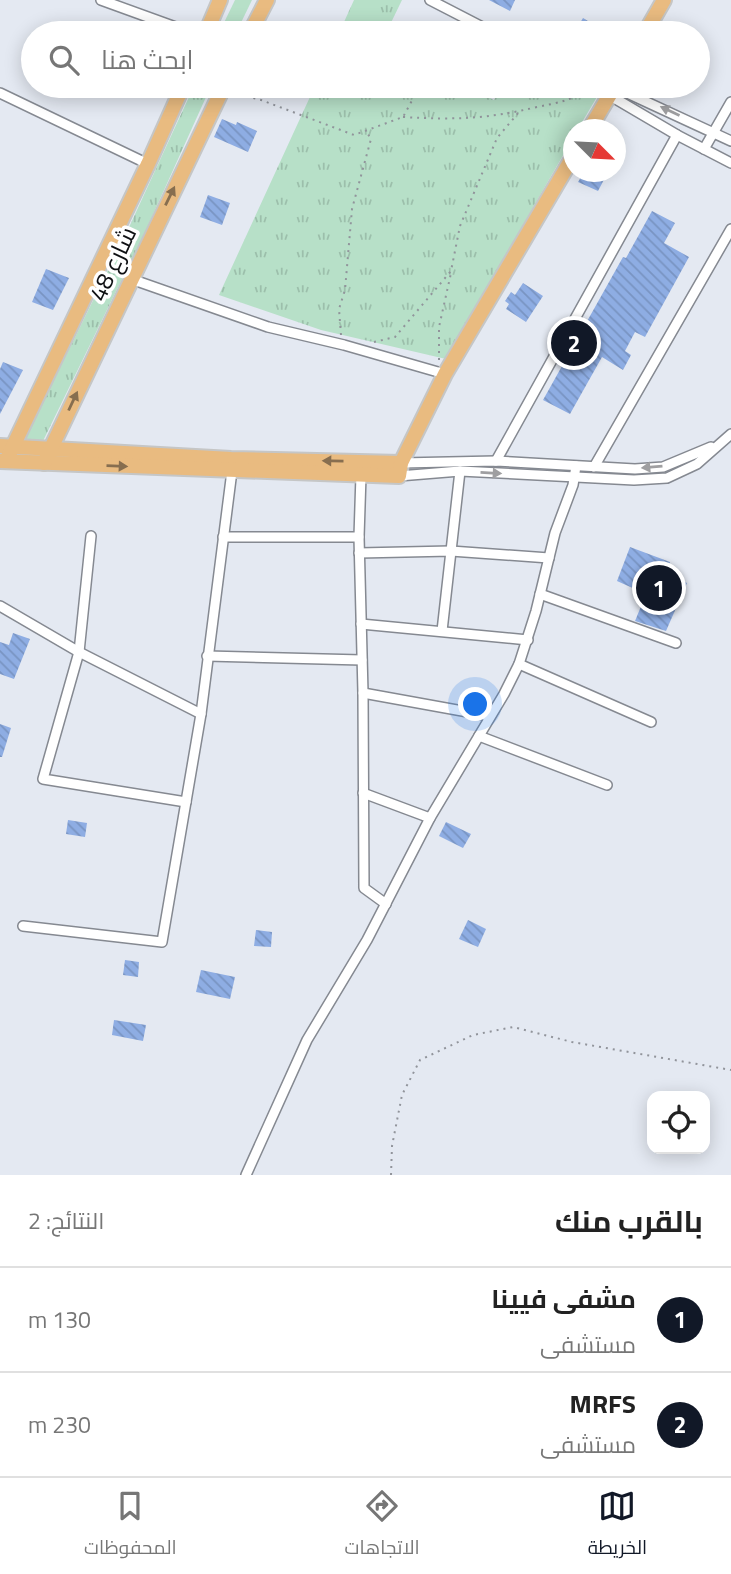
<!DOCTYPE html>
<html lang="ar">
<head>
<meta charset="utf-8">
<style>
	body { margin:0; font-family:"Titillium Web",Cairo,sans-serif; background:#f2f2f2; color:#222; direction:rtl }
	.controls { position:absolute; right:21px; bottom:21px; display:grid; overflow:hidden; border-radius:14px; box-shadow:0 4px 18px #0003 }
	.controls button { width:63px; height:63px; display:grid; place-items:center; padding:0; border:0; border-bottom:2px solid #e0e0e0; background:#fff; color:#222; font:35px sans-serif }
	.compass { position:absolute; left:563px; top:119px; width:63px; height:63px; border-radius:50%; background:#fff; box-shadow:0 4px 18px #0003; rotate:114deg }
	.you { position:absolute; left:476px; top:705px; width:24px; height:24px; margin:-18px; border:5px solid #fff; border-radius:50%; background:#1a73e8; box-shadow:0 0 0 10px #1a73e833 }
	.badge { display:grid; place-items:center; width:46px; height:46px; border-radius:50%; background:#111827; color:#fff; font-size:23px; font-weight:700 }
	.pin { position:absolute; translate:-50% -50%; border:4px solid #fff; box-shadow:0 2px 7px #0006 }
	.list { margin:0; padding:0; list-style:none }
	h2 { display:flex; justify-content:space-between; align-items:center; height:91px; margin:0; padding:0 28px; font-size:30px }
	h2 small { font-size:23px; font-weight:400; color:#767676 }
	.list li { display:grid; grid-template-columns:46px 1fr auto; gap:21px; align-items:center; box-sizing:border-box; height:105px; padding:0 28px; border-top:2px solid #e0e0e0 }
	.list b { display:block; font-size:26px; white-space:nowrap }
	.list p { margin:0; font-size:23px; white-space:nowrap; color:#767676 }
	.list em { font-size:23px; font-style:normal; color:#767676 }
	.icon { flex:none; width:38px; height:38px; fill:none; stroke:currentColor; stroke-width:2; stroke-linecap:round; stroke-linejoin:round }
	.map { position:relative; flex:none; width:731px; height:1175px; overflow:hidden; direction:ltr }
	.search { position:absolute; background:#fff; box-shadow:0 4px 18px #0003; left:21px; right:21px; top:21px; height:77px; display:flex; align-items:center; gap:18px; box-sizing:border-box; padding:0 24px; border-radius:38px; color:#767676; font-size:26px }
	.sheet { height:301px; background:#fff }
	nav { display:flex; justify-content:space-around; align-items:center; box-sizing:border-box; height:98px; border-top:2px solid #e0e0e0; background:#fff; font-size:19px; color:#767676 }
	nav a { display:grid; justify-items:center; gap:4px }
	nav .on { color:#111827 }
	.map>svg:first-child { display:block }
	.grass { fill:url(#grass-tufts) }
	.building { fill:url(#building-back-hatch) }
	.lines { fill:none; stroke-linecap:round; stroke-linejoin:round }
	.street-casing { stroke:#858991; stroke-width:12 }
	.primary-casing { stroke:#c5c6c6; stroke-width:18 }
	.path { stroke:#91949b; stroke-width:2; stroke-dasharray:2 5; stroke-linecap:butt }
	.street { stroke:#fff; stroke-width:9 }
	.primary { stroke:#e9bb80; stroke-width:14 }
	.oneway { fill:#9f9fa1 }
	.oneway2 { fill:#876e4f }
	.labels { text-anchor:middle; stroke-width:7; stroke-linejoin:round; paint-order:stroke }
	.street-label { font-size:24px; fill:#0f1013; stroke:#fff }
</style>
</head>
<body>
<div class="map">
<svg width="731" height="1175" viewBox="0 0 731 1175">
	<defs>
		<pattern id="grass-tufts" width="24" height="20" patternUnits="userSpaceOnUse" patternTransform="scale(1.75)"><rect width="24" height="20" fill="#b7e0c8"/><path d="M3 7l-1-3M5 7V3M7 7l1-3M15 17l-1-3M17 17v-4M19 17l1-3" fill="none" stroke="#9cbfab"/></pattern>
		<pattern id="building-back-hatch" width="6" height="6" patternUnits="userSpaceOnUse" patternTransform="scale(1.75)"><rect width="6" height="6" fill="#8eade3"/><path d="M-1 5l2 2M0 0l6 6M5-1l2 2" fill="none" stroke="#7994c2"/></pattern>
	</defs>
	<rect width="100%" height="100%" fill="#e4e9f2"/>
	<g class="grass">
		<path d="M 235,0 L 252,0 L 236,33 L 219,33 Z"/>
		<path d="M 354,0 L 402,0 L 386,33 L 339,33 Z"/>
		<path d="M 194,86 L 211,86 L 146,230 L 43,441 L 25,439 L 131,223 Z"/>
		<path d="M 315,86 L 465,86 L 494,100 L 501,86 L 575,86 L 597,97 L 578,129 L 574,130 L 573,138 L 446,359 L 321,330 L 219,295 Z"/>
	</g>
	<g class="building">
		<path d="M 489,0 L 515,0 L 510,11 Z"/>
		<path d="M 583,18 L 596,26 L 609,33 L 574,33 Z"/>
		<path d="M 222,119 L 236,125 L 237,122 L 257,131 L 248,152 L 214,137 Z"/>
		<path d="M 584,172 L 608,172 L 598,191 L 578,182 Z"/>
		<path d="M 208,195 L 230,203 L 222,225 L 200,217 Z"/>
		<path d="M 652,211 L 675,223 L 664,243 L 689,257 L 645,337 L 635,332 L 625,351 L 631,355 L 623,370 L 602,357 L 570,414 L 543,400 L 623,257 L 626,258 Z"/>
		<path d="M 46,269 L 69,278 L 53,310 L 32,302 Z"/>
		<path d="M 523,283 L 543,296 L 526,322 L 506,309 L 509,304 L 505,301 L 511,292 L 515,295 Z"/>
		<path d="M 3,362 L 23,370 L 0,414 L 0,369 Z"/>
		<path d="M 630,547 L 670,562 L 671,576 L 687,583 L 666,631 L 635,621 L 646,594 L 617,581 Z"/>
		<path d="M 13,633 L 30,639 L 14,679 L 0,674 L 0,642 L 9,645 Z"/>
		<path d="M 0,724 L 11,728 L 2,757 L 0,757 Z"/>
		<path d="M 68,820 L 87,823 L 85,837 L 66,834 Z"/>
		<path d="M 446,822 L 471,834 L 463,848 L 439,836 Z"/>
		<path d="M 468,920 L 486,929 L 478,947 L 459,939 Z"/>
		<path d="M 256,930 L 272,932 L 271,947 L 254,946 Z"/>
		<path d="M 125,960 L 139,962 L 138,977 L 123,975 Z"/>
		<path d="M 201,970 L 235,977 L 230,999 L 196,992 Z"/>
		<path d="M 114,1020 L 146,1025 L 143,1041 L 112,1035 Z"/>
	</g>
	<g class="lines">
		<defs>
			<g id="street">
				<path d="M 101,0 L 192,33"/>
				<path d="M 430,0 L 494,33"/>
				<path d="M 612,86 L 731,141"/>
				<path d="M 604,87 L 609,95 L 677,135 L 731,163"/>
				<path d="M 0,93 L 148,164"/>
				<path d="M 704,149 L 731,102"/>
				<path d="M 131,279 L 268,327 L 344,345 L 445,374"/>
				<path d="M 496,461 L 677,135"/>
				<path d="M 401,463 L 496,461 L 635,469 L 663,467 L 711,447"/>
				<path d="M 594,467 L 731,229"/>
				<path d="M 361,475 L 359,537 L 363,693 L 364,888 L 386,904"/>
				<path d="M 399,476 L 460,471 L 634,480 L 667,478 L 697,464 L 731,434"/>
				<path d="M 91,536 L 79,652 L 43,779 L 186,802"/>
				<path d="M 223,537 L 359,537"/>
				<path d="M 359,553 L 451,551 L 549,558"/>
				<path d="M 540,594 L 676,643"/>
				<path d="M 0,606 L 79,652 L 201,714"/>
				<path d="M 361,624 L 528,640"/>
				<path d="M 442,631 L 460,471"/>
				<path d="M 207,656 L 362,660"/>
				<path d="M 519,664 L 651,722"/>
				<path d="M 363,693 L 490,716"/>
				<path d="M 479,736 L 607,785"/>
				<path d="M 363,793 L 430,818"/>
				<path d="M 23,926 L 162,942 L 201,714 L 232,471"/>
				<path d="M 246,1175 L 307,1040 L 367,940 L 430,818 L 504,694 L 519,664 L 536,611 L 555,533 L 573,485 L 576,466"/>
			</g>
			<g id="primary">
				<path d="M 206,33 L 220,0"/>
				<path d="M 250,33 L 267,0"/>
				<path d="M 645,33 L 664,0"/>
				<path d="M 589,130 L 615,86"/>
				<path d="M 0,446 L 231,459 L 401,463"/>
				<path d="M 0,461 L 399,476 L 401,463 L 445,374 L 574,155"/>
				<path d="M 6,461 L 148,164 L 183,86"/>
				<path d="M 44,463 L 224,86"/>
			</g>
		</defs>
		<use href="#street" class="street-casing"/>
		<use href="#primary" class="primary-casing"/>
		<g class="path">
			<path d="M 447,33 L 452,22"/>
			<path d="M 233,93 L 261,100 L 354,135 L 403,117 L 420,86"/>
			<path d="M 403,117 C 455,120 487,119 537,107 C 561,102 572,101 591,86"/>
			<path d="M 341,335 L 339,309 L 345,290 L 352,209 L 371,139 L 366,131"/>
			<path d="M 374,342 L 395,337 L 451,271 L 460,226 L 497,138 L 519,112"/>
			<path d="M 439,360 L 439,327 L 451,273"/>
			<path d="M 391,1175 L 392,1146 L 402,1095 L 420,1060 L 473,1035 L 513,1027 L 572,1042 L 731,1070"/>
		</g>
		<use href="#street" class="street"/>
		<use href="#primary" class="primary"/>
	</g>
	<defs><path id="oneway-solid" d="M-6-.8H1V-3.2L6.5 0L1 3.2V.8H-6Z" transform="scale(1.75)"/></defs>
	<g class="oneway">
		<use href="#oneway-solid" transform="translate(670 111) rotate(-155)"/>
		<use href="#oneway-solid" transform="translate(652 467) rotate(175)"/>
		<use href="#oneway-solid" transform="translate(491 473) rotate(3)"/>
	</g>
	<g class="oneway2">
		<use href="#oneway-solid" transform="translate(170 196) rotate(-64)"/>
		<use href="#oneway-solid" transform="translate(73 401) rotate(-65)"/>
		<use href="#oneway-solid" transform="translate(333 461) rotate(-179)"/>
		<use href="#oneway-solid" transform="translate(117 466) rotate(2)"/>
	</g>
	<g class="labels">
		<g class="street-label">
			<text transform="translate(113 264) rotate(-65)" y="8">48 شارع</text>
		</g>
	</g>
</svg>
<div class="controls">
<button><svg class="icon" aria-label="locate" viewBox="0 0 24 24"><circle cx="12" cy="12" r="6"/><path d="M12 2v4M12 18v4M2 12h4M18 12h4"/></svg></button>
</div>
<svg class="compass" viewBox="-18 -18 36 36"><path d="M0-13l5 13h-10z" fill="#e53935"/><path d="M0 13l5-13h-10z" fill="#767676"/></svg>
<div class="you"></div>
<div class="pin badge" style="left:659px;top:588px">1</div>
<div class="pin badge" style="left:574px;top:343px">2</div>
<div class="search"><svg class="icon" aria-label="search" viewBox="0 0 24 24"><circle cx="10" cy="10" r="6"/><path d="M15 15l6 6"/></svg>ابحث هنا</div>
</div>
<section class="sheet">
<h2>بالقرب منك<small>النتائج: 2</small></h2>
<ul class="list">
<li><span class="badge">1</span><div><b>مشفى فيينا</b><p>مستشفى</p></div><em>130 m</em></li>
<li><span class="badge">2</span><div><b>MRFS</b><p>مستشفى</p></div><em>230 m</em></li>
</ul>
</section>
<nav>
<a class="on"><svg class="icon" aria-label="map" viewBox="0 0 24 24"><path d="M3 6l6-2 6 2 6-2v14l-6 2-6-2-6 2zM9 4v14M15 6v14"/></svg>الخريطة</a>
<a><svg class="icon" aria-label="directions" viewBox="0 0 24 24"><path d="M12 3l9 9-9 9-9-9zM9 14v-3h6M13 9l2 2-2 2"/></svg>الاتجاهات</a>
<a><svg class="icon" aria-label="saved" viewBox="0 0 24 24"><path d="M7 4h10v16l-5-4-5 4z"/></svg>المحفوظات</a>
</nav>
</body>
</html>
